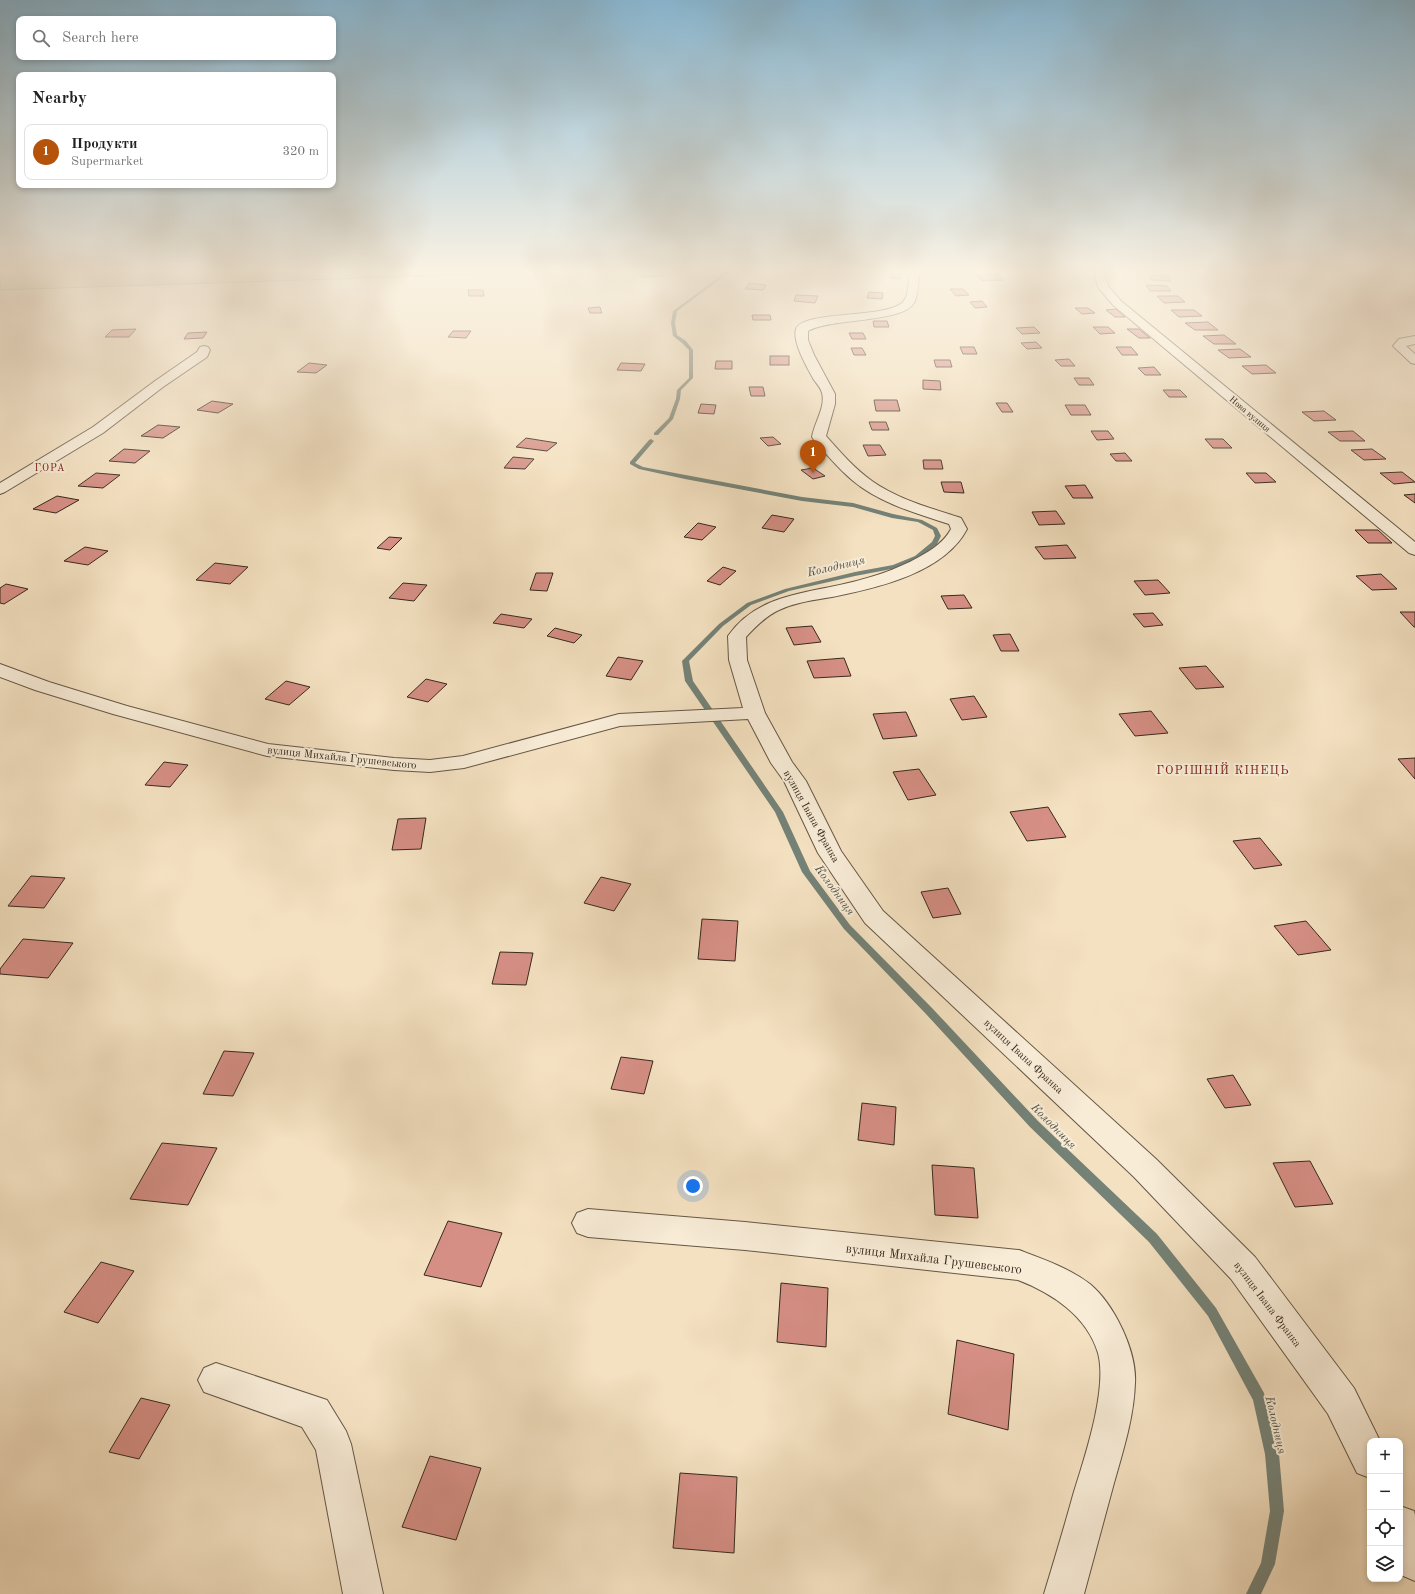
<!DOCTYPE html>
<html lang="en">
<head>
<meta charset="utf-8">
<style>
	body { margin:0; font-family:"Old Standard TT",serif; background:#f6f6f6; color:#222 }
	.controls { position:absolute; right:12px; bottom:12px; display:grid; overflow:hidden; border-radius:8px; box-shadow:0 2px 6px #0003 }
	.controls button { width:36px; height:36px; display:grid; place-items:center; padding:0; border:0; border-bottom:1px solid #e0e0e0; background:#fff; color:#222; font:20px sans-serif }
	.you { position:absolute; left:693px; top:1186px; width:14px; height:14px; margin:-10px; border:3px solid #fff; border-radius:50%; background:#1a73e8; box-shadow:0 0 0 6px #1a73e833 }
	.badge { display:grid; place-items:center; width:26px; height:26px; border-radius:50%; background:#b45309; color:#fff; font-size:13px; font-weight:700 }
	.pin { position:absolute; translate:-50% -33px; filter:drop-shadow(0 1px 2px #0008) }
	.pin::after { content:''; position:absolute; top:21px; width:14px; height:12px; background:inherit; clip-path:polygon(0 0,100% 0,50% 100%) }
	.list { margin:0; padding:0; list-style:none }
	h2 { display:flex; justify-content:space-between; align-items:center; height:52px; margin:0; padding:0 16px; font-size:17px }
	h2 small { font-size:13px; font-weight:400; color:#767676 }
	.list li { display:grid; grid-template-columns:26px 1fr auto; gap:12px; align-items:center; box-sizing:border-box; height:56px; margin:0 8px 8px; padding:0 8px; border:1px solid #e0e0e0; border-radius:8px }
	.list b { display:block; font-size:15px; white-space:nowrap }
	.list p { margin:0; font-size:13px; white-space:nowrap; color:#767676 }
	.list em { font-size:13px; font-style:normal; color:#767676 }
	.icon { flex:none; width:22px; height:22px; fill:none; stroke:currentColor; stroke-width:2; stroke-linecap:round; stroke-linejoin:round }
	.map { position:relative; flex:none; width:1415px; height:1594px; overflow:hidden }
	.search { position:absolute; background:#fff; box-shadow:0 2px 6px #0003; left:16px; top:16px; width:320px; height:44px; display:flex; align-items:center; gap:10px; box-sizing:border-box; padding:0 14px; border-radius:8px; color:#767676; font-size:15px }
	.panel { position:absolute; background:#fff; box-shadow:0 2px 6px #0003; left:16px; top:72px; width:320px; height:116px; border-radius:8px }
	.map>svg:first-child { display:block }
	.green { fill:#bfc290; stroke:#7b7656 }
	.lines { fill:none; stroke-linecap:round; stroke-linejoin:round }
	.stream { fill:#748277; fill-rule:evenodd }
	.building { fill:#d68f85; stroke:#37291c }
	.street-casing { stroke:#665745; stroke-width:2 }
	.street { fill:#f8ecd7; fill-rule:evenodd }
	.labels { text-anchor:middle; stroke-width:4; stroke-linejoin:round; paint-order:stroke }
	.far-street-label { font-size:9px; fill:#37291c; stroke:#f8ecd7 }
	.far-neighbourhood-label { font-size:10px; letter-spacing:1px; fill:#7a1f14; stroke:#f8ecd7 }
	.street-label { font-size:11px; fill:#37291c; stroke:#f8ecd7 }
	.water-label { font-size:12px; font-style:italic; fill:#504e42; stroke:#f8ecd7 }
	.neighbourhood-label { font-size:12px; letter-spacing:1px; fill:#7a1f14; stroke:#f8ecd7 }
	.near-street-label { font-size:13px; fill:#37291c; stroke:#f8ecd7 }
</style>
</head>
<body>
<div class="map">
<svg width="1415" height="1594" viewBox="0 0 1415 1594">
	<rect width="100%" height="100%" fill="#f4e1c1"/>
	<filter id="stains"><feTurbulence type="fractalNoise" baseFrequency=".005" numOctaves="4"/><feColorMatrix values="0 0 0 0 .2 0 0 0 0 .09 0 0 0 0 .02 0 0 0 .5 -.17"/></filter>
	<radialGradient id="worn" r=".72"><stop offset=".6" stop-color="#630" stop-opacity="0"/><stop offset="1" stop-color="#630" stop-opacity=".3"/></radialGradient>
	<path class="green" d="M 2,269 L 536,269 L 517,273 L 0,290 L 0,270 Z"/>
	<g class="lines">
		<g class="stream">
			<path d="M 718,269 L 722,269 L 727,274 L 677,311 L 675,323 L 677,335 L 686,341 L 693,350 L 693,378 L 681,390 L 680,399 L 673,419 L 658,435 L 654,435 L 654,433 L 669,418 L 676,399 L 677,390 L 689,378 L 689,350 L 682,343 L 673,336 L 671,323 L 673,311 L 721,276 L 723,274 Z"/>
			<path d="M 651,439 L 654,441 L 635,463 L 643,467 L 802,497 L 853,503 L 893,514 L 922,520 L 937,528 L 941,536 L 937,544 L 919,558 L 897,568 L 855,576 L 789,591 L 751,605 L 723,626 L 689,661 L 693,681 L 783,812 L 810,871 L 850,925 L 932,1008 L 1038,1121 L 1157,1234 L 1216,1308 L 1264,1393 L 1279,1454 L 1284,1511 L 1275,1564 L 1261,1594 L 1246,1594 L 1261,1563 L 1270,1511 L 1265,1454 L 1253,1400 L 1208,1316 L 1149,1242 L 1030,1127 L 926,1014 L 844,929 L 802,872 L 775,812 L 685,681 L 682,661 L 719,624 L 747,603 L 785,589 L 855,572 L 893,565 L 915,556 L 932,542 L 935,536 L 933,530 L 918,522 L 892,518 L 853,507 L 802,501 L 685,479 L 639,469 L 630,464 L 630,462 L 649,440 Z"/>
		</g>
	</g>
	<g class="building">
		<path d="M 661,269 L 664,276 L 641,277 L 638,270 Z"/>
		<path d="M 892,273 L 901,274 L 900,279 L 890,278 Z"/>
		<path d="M 998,274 L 1004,280 L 982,281 L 976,275 Z"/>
		<path d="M 1150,275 L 1169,276 L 1171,281 L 1152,280 Z"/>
		<path d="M 749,283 L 766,285 L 763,290 L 745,289 Z"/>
		<path d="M 1146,285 L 1167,286 L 1171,291 L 1150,291 Z"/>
		<path d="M 950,289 L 963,289 L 969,295 L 956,296 Z"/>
		<path d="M 468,290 L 483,290 L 484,296 L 469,296 Z"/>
		<path d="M 869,292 L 883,293 L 882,299 L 867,298 Z"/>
		<path d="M 796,295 L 818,296 L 815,303 L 794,301 Z"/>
		<path d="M 1157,296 L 1178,296 L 1185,302 L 1164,303 Z"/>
		<path d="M 982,301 L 987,307 L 975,308 L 970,302 Z"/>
		<path d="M 600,307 L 602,313 L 590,313 L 588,308 Z"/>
		<path d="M 1075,308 L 1088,308 L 1095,313 L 1082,314 Z"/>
		<path d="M 1116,309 L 1125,317 L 1115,317 L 1106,310 Z"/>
		<path d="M 1171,310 L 1194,310 L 1202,316 L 1179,317 Z"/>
		<path d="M 752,315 L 770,315 L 771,320 L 753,320 Z"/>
		<path d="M 873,321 L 887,321 L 889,327 L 874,327 Z"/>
		<path d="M 1208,322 L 1218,330 L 1195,330 L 1185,323 Z"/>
		<path d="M 1034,327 L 1040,333 L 1022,334 L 1016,328 Z"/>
		<path d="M 1093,327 L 1108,327 L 1115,333 L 1100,334 Z"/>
		<path d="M 136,329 L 129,337 L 105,337 L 112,330 Z"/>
		<path d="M 1127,329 L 1139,329 L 1150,338 L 1139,338 Z"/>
		<path d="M 453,331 L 471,331 L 466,338 L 448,337 Z"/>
		<path d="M 207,332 L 203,338 L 184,339 L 188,333 Z"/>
		<path d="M 849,333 L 863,333 L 866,339 L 852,339 Z"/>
		<path d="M 1224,335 L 1236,344 L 1214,344 L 1203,336 Z"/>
		<path d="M 1036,342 L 1042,348 L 1027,349 L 1021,343 Z"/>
		<path d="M 960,347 L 974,347 L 977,354 L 963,354 Z"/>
		<path d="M 1116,347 L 1131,347 L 1138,355 L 1122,355 Z"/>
		<path d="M 851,348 L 862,348 L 866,355 L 854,355 Z"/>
		<path d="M 1240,349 L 1251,357 L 1229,358 L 1218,350 Z"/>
		<rect x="770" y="356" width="19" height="9"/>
		<path d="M 1069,359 L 1075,366 L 1061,366 L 1055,360 Z"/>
		<path d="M 934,360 L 950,360 L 952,367 L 936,367 Z"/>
		<path d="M 716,361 L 732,361 L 732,369 L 715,369 Z"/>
		<path d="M 309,363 L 327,365 L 316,373 L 297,372 Z"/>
		<path d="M 621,363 L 645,364 L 641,371 L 617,370 Z"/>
		<path d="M 1266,365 L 1276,373 L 1252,374 L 1242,366 Z"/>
		<path d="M 1154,367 L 1161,375 L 1145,375 L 1138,368 Z"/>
		<path d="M 1074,378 L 1089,378 L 1094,385 L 1079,385 Z"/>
		<path d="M 923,380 L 940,381 L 941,390 L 923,389 Z"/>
		<path d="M 749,387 L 763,387 L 765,396 L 751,396 Z"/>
		<path d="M 1163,390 L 1180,390 L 1187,397 L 1169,397 Z"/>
		<path d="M 874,400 L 897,400 L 900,411 L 876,411 Z"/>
		<path d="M 212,401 L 233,404 L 218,413 L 197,410 Z"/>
		<path d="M 996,403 L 1007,403 L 1013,412 L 1002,412 Z"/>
		<path d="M 701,404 L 716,405 L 714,414 L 698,413 Z"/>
		<path d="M 1065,405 L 1085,405 L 1091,415 L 1071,415 Z"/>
		<path d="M 1324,411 L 1336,420 L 1314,421 L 1302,412 Z"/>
		<path d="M 869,422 L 886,422 L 889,430 L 872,430 Z"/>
		<path d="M 158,425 L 180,427 L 163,438 L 141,436 Z"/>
		<path d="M 1091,431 L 1108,431 L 1114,439 L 1097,440 Z"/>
		<path d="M 1353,431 L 1365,441 L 1340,441 L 1328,432 Z"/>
		<path d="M 773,437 L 781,444 L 768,446 L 760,438 Z"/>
		<path d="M 526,438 L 557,443 L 547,451 L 516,447 Z"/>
		<path d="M 1205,439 L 1223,439 L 1232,448 L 1213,448 Z"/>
		<path d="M 863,445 L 880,445 L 886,455 L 868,456 Z"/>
		<path d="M 124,449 L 150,451 L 135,463 L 109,461 Z"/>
		<path d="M 1372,449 L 1386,459 L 1364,460 L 1351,450 Z"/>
		<path d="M 1125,453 L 1132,461 L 1116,461 L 1110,454 Z"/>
		<path d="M 513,457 L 534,459 L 525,469 L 504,468 Z"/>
		<path d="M 923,460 L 941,460 L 943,469 L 924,469 Z"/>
		<path d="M 813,468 L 825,476 L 813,479 L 801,470 Z"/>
		<path d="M 1402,472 L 1415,482 L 1394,484 L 1380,473 Z"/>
		<path d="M 96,473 L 120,475 L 103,488 L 78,486 Z"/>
		<path d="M 1246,473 L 1266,473 L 1276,482 L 1255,483 Z"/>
		<path d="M 941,482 L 961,482 L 964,493 L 944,492 Z"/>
		<path d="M 1085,485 L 1093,498 L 1073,498 L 1065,486 Z"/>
		<path d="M 1415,494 L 1415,503 L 1404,495 Z"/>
		<path d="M 57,496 L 79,500 L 56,513 L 33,509 Z"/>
		<path d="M 1056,511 L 1065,524 L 1039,525 L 1032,512 Z"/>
		<path d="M 772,515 L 794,519 L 784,532 L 762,528 Z"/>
		<path d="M 698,523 L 716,527 L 702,540 L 684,537 Z"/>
		<path d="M 1355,530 L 1378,530 L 1392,543 L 1368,543 Z"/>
		<path d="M 389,537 L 402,538 L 390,550 L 377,548 Z"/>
		<path d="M 1067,545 L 1076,558 L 1044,559 L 1035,547 Z"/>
		<path d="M 85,547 L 108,551 L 88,565 L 64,561 Z"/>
		<path d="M 215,563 L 248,567 L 230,584 L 196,580 Z"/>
		<path d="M 723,567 L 736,571 L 720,585 L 707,581 Z"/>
		<path d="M 536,573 L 553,573 L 547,591 L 530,590 Z"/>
		<path d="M 1381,574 L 1397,589 L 1372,590 L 1356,576 Z"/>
		<path d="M 1158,580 L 1170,593 L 1145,595 L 1134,581 Z"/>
		<path d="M 403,583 L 427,585 L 414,601 L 389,598 Z"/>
		<path d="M 6,584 L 28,589 L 4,604 L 0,603 L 0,588 Z"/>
		<path d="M 964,595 L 972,608 L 948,609 L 941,596 Z"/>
		<path d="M 1400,612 L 1415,612 L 1415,627 L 1414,627 Z"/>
		<path d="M 1153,613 L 1163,625 L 1144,627 L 1133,614 Z"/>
		<path d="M 501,614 L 532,619 L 524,628 L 493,623 Z"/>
		<path d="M 812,626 L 821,642 L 794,645 L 786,628 Z"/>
		<path d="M 555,628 L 582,635 L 574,643 L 547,636 Z"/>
		<path d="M 1010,634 L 1019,651 L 1001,651 L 993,635 Z"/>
		<path d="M 618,657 L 643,661 L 631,680 L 606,676 Z"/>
		<path d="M 844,658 L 851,676 L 814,678 L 807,661 Z"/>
		<path d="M 1206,666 L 1224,687 L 1196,689 L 1179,668 Z"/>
		<path d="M 426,679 L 447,684 L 428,702 L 407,697 Z"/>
		<path d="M 286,681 L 310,687 L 289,705 L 265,699 Z"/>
		<path d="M 974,696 L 987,717 L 962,720 L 950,699 Z"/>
		<path d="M 1151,711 L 1168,733 L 1135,736 L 1119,714 Z"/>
		<path d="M 906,712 L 917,736 L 883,739 L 873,714 Z"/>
		<path d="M 1415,758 L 1415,779 L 1398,759 Z"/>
		<path d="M 164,762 L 188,765 L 170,787 L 145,785 Z"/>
		<path d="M 919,769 L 936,795 L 908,800 L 893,772 Z"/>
		<path d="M 1048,807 L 1066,837 L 1027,841 L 1010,812 Z"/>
		<path d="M 426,818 L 421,849 L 392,850 L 398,819 Z"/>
		<path d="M 1260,838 L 1282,865 L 1254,869 L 1233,841 Z"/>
		<path d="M 31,876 L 65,878 L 44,908 L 8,906 Z"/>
		<path d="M 601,877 L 631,884 L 614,911 L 584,903 Z"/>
		<path d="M 948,888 L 961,914 L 933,918 L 921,892 Z"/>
		<path d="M 702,919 L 738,921 L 735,961 L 698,959 Z"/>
		<path d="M 1306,921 L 1331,950 L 1298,955 L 1274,926 Z"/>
		<path d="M 23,939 L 73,943 L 48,978 L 0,974 L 0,969 Z"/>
		<path d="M 500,952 L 533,953 L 526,985 L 492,984 Z"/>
		<path d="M 224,1051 L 254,1053 L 233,1096 L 203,1094 Z"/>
		<path d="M 621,1057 L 653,1061 L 644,1094 L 611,1089 Z"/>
		<path d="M 1233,1075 L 1251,1105 L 1225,1108 L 1207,1079 Z"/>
		<path d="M 862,1103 L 896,1107 L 894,1145 L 858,1140 Z"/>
		<path d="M 162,1143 L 217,1148 L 188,1205 L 130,1199 Z"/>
		<path d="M 1310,1161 L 1333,1204 L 1295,1207 L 1273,1163 Z"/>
		<path d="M 932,1165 L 974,1168 L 978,1218 L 935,1215 Z"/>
		<path d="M 448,1221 L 502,1233 L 481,1287 L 424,1275 Z"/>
		<path d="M 101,1262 L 134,1271 L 98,1323 L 64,1312 Z"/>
		<path d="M 781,1283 L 828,1288 L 826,1347 L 777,1342 Z"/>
		<path d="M 957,1340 L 1014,1354 L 1008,1430 L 948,1414 Z"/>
		<path d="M 141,1398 L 170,1405 L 139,1459 L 109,1452 Z"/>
		<path d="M 430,1456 L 481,1468 L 456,1540 L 402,1527 Z"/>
		<path d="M 680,1473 L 737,1477 L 734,1553 L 673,1548 Z"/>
	</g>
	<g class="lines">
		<defs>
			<g id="street">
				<path d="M 910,269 L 920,269 C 918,280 919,293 914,303 C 902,323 831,318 808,331 L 808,340 L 814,355 L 835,394 L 835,404 L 826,436 C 840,452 855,469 872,481 C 899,500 931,508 961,518 L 967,529 C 944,573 877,588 832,597 C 814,600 796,602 779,610 C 766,616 756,626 746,637 L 747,660 L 765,713 L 792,762 L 806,781 L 841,851 L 883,911 L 1156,1159 L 1255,1257 L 1354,1388 L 1380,1441 L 1370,1441 L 1370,1478 L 1357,1473 L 1328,1414 L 1231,1279 L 1134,1177 L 865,923 L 818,853 L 784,781 L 771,763 L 748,719 L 620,726 L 464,768 L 430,772 L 394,770 L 267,756 L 113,714 L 35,690 L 0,677 L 0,664 L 49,682 L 127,706 L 268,744 L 394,758 L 430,760 L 463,756 L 619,714 L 743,708 L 729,660 L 728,636 C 756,596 801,594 844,584 C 870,578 896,570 919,557 C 932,550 944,542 951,529 L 949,524 C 915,513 879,503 852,480 C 838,468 826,454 814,440 L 812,437 C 814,423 826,407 822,393 C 821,388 817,384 814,380 C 808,369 792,342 796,329 C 803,310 887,319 903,302 C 910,294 908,279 910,269 Z"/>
				<path d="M 1093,269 L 1103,269 L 1108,286 L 1121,301 L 1415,542 L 1415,555 L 1409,553 L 1113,305 L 1098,287 Z"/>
				<path d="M 1415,336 L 1415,344 L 1406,346 L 1415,354 L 1415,364 L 1411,363 L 1393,346 L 1399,339 Z"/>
				<path d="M 204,346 L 208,347 L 210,350 L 207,357 L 163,387 L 103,433 L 5,492 L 0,494 L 0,483 L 93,427 L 155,381 L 197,352 L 200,347 Z"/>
				<path d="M 588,1209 L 745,1222 L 1019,1250 C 1043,1259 1069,1268 1090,1284 C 1114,1304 1137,1351 1135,1383 C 1134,1417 1123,1451 1114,1483 C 1104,1520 1094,1557 1084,1594 L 1044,1594 C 1054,1561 1064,1528 1073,1495 C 1084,1459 1108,1389 1098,1353 C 1087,1316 1052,1293 1018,1280 L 745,1250 L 588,1237 L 577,1233 L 572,1223 L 577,1213 Z"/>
				<path d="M 216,1363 L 327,1400 L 346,1431 L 351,1444 L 383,1594 L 343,1594 L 316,1450 L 302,1427 L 204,1392 L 198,1380 L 204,1368 Z"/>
				<path d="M 1400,1506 L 1414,1511 L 1415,1515 L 1415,1581 L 1401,1575 L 1400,1572 Z"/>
			</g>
		</defs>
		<use href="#street" class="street-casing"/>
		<use href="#street" class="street"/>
	</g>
	<linearGradient id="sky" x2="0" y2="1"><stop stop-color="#89b8d3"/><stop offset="0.55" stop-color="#faf2e3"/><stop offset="1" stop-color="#faf2e3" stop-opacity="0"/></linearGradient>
	<rect width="1415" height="493" fill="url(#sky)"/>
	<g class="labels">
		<g class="far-street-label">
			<text transform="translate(1250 414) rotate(40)" y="3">Нова вулиця</text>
		</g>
		<g class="far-neighbourhood-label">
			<text x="50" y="471">ГОРА</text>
		</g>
		<g class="street-label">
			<text transform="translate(342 757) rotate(6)" y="4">вулиця Михайла Грушевського</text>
			<text transform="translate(812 816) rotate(61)" y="4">вулиця Івана Франка</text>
			<text transform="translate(1024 1056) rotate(43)" y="4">вулиця Івана Франка</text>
			<text transform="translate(1268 1304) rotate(53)" y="4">вулиця Івана Франка</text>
		</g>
		<g class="water-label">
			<text transform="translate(836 566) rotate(-13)" y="4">Колодниця</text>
			<text transform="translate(835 890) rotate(54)" y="4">Колодниця</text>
			<text transform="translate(1054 1126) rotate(45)" y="4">Колодниця</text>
			<text transform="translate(1276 1425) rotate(77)" y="4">Колодниця</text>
		</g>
		<g class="neighbourhood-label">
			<text x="1223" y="774">ГОРІШНІЙ КІНЕЦЬ</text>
		</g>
		<g class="near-street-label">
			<text transform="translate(934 1258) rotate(7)" y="5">вулиця Михайла Грушевського</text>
		</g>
	</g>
	<rect width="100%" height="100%" filter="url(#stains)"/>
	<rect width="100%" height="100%" fill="url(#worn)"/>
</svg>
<div class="controls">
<button>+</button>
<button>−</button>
<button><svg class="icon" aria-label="locate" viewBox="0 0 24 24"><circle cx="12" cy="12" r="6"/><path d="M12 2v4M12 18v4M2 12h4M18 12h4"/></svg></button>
<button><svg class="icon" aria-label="layers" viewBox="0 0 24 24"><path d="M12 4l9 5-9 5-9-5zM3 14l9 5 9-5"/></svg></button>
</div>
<div class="you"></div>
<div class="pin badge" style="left:813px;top:473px">1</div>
<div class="search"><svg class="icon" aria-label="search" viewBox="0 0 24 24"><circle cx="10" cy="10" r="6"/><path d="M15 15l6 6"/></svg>Search here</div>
<section class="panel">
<h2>Nearby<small></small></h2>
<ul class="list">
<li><span class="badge">1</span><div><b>Продукти</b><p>Supermarket</p></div><em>320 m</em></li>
</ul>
</section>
</div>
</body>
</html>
